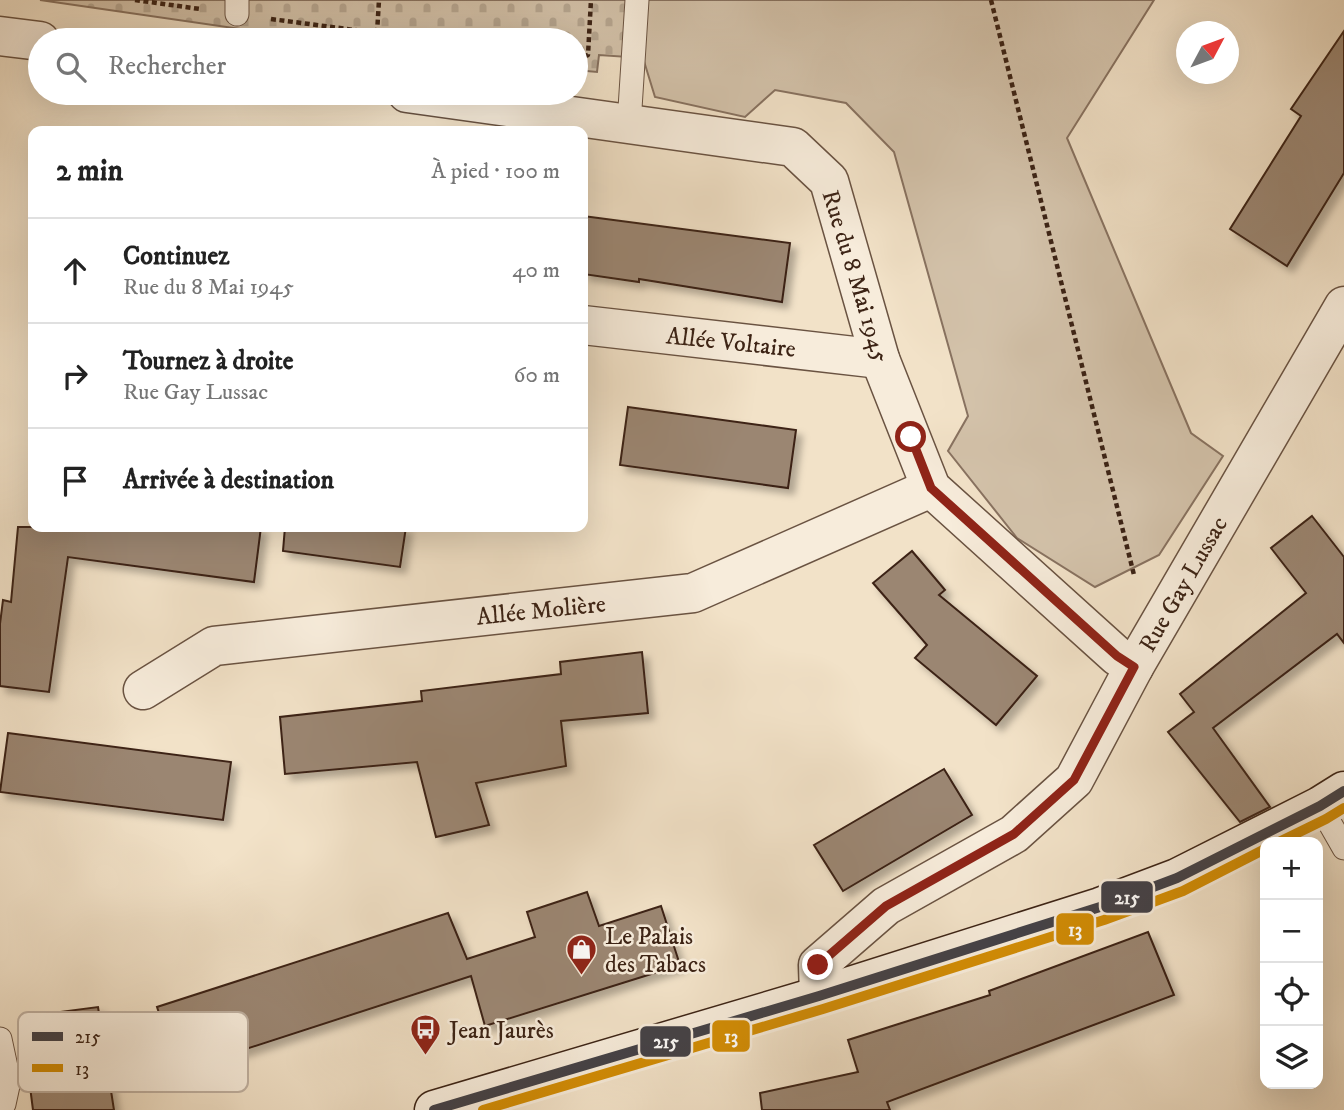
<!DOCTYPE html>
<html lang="fr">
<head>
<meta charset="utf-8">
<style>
	body { margin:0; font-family:"IM FELL DW Pica",serif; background:#f6f6f6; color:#222 }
	.controls { position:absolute; right:21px; bottom:21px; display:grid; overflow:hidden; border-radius:14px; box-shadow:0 7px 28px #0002 }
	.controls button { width:63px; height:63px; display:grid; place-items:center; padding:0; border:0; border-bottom:2px solid #e0e0e0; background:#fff; color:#222; font:35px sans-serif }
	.compass { position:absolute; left:1176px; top:21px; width:63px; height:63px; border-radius:50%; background:#fff; box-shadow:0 7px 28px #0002; rotate:49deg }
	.stop { position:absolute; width:21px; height:21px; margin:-16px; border:5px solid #8f2418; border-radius:50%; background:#fff }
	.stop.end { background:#8f2418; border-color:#fff; box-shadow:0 2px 7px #0008 }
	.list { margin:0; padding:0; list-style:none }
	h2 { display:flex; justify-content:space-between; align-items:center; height:91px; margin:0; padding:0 28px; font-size:30px }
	h2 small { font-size:23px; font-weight:400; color:#767676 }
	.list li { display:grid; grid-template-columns:46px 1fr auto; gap:21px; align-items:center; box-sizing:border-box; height:105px; padding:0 28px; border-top:2px solid #e0e0e0 }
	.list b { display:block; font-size:26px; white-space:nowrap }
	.list p { margin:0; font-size:23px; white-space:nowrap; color:#767676 }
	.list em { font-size:23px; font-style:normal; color:#767676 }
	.icon { flex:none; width:38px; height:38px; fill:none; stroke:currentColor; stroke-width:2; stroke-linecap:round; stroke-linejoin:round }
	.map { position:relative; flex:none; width:1344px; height:1110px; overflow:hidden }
	.search { position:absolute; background:#fff; box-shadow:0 7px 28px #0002; left:28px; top:28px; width:560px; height:77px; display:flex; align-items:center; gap:18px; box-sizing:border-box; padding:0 24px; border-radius:38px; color:#767676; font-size:26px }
	.panel { position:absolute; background:#fff; box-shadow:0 7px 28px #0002; left:28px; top:126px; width:560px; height:406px; border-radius:14px }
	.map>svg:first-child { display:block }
	.cemetery { fill:url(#cemetery-stones); stroke:#887260; stroke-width:2 }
	.park { fill:#d3c2aa; stroke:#887260; stroke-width:2 }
	.building { fill:#9b8672; stroke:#3c2315; stroke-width:2; filter:url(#shadow) }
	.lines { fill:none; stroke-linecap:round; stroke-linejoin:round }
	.lane-casing { stroke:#6a5342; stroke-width:25 }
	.street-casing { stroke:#6a5342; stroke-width:41 }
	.secondary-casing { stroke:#3c2315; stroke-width:41 }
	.path { stroke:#3c2315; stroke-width:4.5; stroke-dasharray:5 3.5; stroke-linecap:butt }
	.lane { stroke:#f7ecdb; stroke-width:23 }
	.street { stroke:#f7ecdb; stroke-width:38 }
	.secondary { stroke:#f7ecdb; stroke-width:38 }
	.bus-1-casing { stroke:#f7ecdb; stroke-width:16 }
	.bus-2-casing { stroke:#f7ecdb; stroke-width:16 }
	.bus-1 { stroke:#434147; stroke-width:10 }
	.bus-2 { stroke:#d28c04; stroke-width:10 }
	.route { stroke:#8f2418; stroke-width:9 }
	.labels { text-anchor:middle; stroke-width:5; stroke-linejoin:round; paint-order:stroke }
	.street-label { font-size:24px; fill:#3c2315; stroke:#f7ecdb }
	.poi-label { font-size:24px; fill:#3c2315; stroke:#f7ecdb; text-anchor:start }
	.key { fill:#f7ecdb; stroke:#bfb0a0; stroke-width:2 }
	.key-label { font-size:19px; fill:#3c2315 }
	.line-badge { stroke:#f7ecdb; stroke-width:2.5 }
	.badge-label { font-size:19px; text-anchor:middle; font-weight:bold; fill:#fff }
</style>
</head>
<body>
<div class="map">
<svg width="1344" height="1110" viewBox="0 0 1344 1110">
	<defs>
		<pattern id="cemetery-stones" width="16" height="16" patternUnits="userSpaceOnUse" patternTransform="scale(1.75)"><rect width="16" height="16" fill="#d3c2aa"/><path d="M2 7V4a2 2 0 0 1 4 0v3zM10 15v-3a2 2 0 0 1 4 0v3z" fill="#b6a691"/></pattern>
		<filter id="shadow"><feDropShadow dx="6" dy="6" stdDeviation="3.5" flood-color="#0004"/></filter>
	</defs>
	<rect width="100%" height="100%" fill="#f2e2c8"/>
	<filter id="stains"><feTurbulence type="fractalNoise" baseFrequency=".00286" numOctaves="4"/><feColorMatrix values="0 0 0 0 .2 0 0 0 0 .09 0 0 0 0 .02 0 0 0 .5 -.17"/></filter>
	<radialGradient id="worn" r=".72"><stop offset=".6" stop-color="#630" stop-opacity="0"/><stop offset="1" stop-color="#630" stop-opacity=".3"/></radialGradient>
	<path class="cemetery" d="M 40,0 L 648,0 L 643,58 L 599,55 L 597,72 L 576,70 L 576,40 L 316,40 Z"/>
	<path class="park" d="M 648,0 L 1154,0 L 1067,138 L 1191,433 L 1223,456 L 1159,555 L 1095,587 L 1017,538 L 948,451 L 968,416 L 894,152 L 846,103 L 775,90 L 745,117 L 655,97 L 643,58 Z"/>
	<g class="building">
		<path d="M 1344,31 L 1344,173 L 1287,266 L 1230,229 L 1301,116 L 1291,109 Z"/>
		<path d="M 583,216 L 790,243 L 782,302 L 639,279 L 639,282 L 583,274 Z"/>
		<path d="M 628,407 L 796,430 L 788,488 L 620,465 Z"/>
		<path d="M 1312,516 L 1344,557 L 1344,643 L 1337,634 L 1213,728 L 1270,807 L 1240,822 L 1168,732 L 1194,712 L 1180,694 L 1306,593 L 1271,548 Z"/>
		<path d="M 18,527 L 261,527 L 254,582 L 68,557 L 49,692 L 0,686 L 0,624 L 3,600 L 11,602 Z"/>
		<path d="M 285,527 L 406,527 L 400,567 L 283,551 Z"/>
		<path d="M 912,551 L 945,590 L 939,595 L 1037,676 L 996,725 L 915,658 L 927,645 L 873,583 Z"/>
		<path d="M 642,652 L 648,713 L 561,721 L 566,766 L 476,783 L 489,825 L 436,837 L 417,762 L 285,774 L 280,717 L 422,701 L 421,691 L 561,674 L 560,662 Z"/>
		<path d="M 8,733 L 231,762 L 223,820 L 0,792 Z"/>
		<path d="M 944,769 L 972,815 L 843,891 L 814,845 Z"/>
		<path d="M 587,892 L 599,926 L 661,906 L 680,965 L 485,1026 L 471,976 L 178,1071 L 157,1007 L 448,913 L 467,959 L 535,937 L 527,912 Z"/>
		<path d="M 1148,932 L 1174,995 L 887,1102 L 890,1110 L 762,1110 L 760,1093 L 858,1072 L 848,1040 L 990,995 L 989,991 Z"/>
		<path d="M 98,1007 L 114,1110 L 33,1110 L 21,1017 Z"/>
	</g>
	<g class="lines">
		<defs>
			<g id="lane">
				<path d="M 237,14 L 237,0"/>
				<path d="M 629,124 L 637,0"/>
				<path d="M 1320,806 L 1344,848"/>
				<path d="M 0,1039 L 9,1081 L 4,1104 L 0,1104"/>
			</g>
			<g id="street">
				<path d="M 0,36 L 40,41"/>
				<path d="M 407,93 L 793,147 L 829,181 L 880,359 L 931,488 L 1117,656 L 1134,667"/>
				<path d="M 583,325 L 880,359"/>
				<path d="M 143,690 L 214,646 L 693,593 L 931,488"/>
				<path d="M 819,996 L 818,965 L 886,906 L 1014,834 L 1074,780 L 1134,667 L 1344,306"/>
			</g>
			<path id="secondary" d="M 434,1110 L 819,996 L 1100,907 L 1177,878 L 1320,806 L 1344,791"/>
		</defs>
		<use href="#lane" class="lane-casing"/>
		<use href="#street" class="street-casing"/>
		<use href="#secondary" class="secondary-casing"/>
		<g class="path">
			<path d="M 135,0 L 200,9"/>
			<path d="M 991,0 L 1134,575"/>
			<path d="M 271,19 L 431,40"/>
			<path d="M 377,33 L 379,0"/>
			<path d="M 576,59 L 588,55 L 591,0"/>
		</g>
		<use href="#lane" class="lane"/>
		<use href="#street" class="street"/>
		<use href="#secondary" class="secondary"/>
		<defs>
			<path id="bus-1" d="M 434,1110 L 819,996 L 1100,907 L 1177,878 L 1320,806 L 1344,791"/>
			<g id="bus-2">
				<path d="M 1279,842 L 1326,819 L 1344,808"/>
				<path d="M 483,1110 L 823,1009 L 1104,920 L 1183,891 L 1265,849"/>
			</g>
		</defs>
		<use href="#bus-1" class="bus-1-casing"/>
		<use href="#bus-2" class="bus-2-casing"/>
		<use href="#bus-1" class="bus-1"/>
		<use href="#bus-2" class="bus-2"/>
	</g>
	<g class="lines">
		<path class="route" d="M 818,965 L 886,906 L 1014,834 L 1074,780 L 1134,667 L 1117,656 L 931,488 L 911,437"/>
	</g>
	<defs>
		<symbol id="shop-pin" viewBox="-11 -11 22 30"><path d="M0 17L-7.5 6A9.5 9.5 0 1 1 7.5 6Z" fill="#8f2418" stroke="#f7ecdb"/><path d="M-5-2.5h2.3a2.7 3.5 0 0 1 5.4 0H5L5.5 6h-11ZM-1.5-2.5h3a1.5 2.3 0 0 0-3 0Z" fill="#fff"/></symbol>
		<symbol id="bus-pin" viewBox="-11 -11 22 30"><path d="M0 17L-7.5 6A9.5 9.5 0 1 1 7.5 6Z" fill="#8f2418" stroke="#f7ecdb"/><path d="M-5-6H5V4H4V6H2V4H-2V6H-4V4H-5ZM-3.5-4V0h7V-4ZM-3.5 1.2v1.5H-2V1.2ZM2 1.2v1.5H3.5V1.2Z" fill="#fff"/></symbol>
	</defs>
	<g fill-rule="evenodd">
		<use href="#shop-pin" x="564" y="932" width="35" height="47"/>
		<use href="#bus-pin" x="408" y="1012" width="35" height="47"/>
	</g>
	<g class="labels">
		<g class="street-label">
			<text transform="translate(856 276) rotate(73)" y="8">Rue du 8 Mai 1945</text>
			<text transform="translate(731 342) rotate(6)" y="8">Allée Voltaire</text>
			<text transform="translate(1183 584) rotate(-60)" y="8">Rue Gay Lussac</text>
			<text transform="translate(541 610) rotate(-6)" y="8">Allée Molière</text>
		</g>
		<g class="poi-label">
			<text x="605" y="944">Le Palais<tspan x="605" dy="28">des Tabacs</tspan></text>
			<text x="449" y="1038">Jean Jaurès</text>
		</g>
	</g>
	<rect x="18" y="1012" width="230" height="80" rx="10" class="key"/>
	<rect x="32" y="1032" width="31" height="9" fill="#434147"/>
	<rect x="32" y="1064" width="31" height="8" fill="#d28c04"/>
	<g class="key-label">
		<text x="75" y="1043">215</text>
		<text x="75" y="1075">13</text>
	</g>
	<g class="line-badge">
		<rect x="1100" y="880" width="54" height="34" rx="7" fill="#434147"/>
		<rect x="1055" y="912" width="40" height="34" rx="7" fill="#d28c04"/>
		<rect x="711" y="1019" width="40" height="34" rx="7" fill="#d28c04"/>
		<rect x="639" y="1025" width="53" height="33" rx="7" fill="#434147"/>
	</g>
	<g class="badge-label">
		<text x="1127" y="904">215</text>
		<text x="1075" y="936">13</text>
		<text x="731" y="1043">13</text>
		<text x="666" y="1048">215</text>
	</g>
	<rect width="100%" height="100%" filter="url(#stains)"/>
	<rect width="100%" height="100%" fill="url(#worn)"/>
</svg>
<div class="controls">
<button>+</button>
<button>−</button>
<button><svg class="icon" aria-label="locate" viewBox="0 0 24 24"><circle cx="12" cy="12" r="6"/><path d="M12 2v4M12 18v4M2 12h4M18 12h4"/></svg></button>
<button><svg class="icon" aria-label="layers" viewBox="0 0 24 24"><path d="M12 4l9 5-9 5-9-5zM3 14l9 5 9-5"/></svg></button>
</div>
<svg class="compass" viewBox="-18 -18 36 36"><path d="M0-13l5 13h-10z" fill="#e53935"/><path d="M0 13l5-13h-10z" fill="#767676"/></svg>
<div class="stop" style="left:911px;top:437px"></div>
<div class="stop end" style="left:818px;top:965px"></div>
<div class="search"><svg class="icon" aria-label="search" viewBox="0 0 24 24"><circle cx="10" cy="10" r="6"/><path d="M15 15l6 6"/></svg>Rechercher</div>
<section class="panel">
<h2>2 min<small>À pied · 100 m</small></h2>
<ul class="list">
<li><svg class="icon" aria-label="ahead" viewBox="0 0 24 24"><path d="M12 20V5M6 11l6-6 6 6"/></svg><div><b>Continuez</b><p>Rue du 8 Mai 1945</p></div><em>40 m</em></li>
<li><svg class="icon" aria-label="right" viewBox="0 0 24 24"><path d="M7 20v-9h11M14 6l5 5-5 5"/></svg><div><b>Tournez à droite</b><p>Rue Gay Lussac</p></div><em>60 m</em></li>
<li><svg class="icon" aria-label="arrive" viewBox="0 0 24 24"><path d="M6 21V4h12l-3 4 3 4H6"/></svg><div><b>Arrivée à destination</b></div></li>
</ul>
</section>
</div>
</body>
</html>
